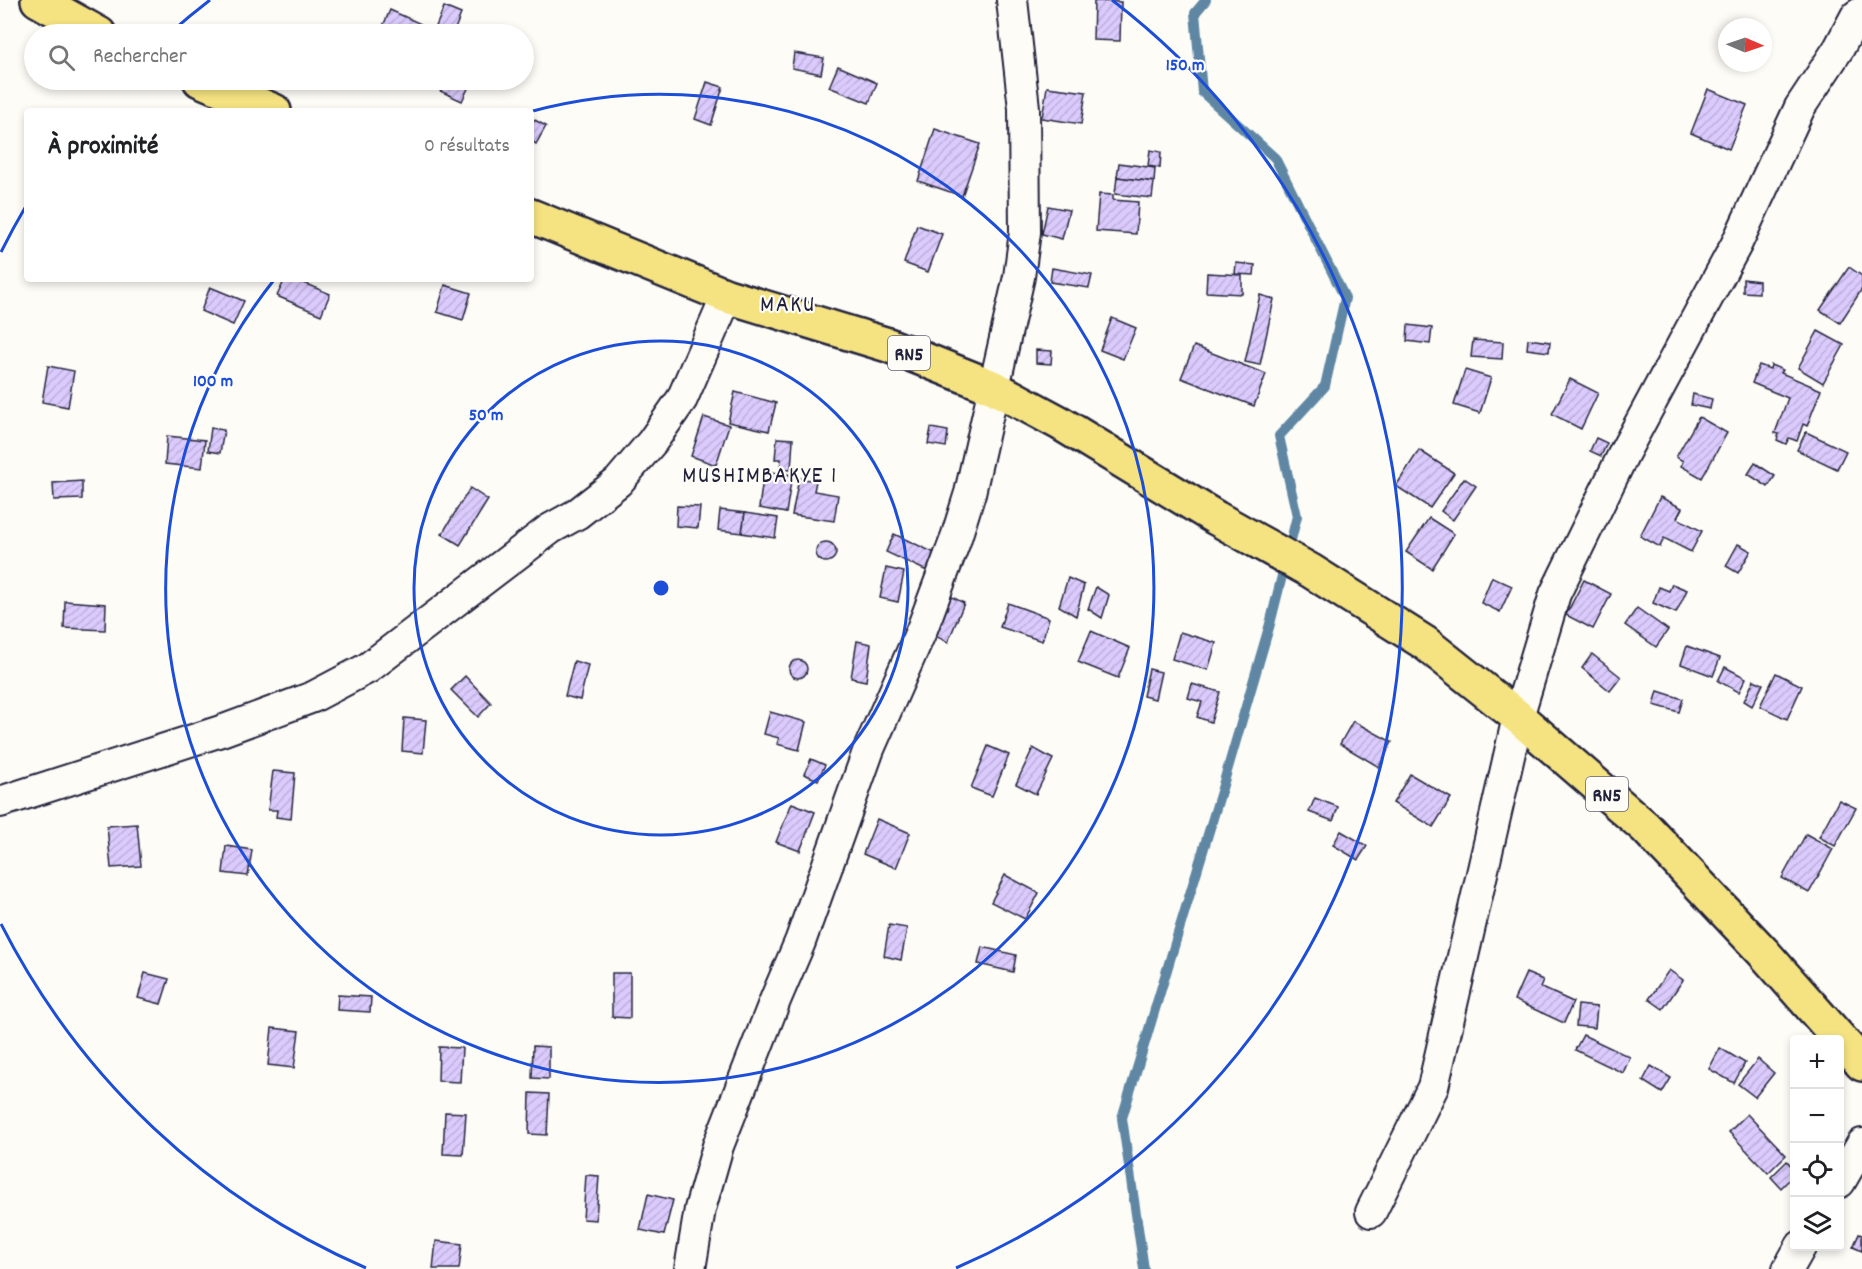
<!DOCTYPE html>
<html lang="fr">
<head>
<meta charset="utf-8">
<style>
	body { margin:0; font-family:Dekko,sans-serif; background:#f6f6f6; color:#202124 }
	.controls { position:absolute; right:18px; bottom:18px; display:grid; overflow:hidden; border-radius:6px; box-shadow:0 3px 9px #0003 }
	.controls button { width:54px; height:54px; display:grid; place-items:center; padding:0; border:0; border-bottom:2px solid #e0e0e0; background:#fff; color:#202124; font:30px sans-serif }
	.compass { position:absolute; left:1718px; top:18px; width:54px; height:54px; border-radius:50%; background:#fff; box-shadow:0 3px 9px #0003; rotate:92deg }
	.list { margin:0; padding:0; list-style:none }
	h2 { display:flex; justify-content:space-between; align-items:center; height:78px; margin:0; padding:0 24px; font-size:26px }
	h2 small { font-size:20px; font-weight:400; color:#757577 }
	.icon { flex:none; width:33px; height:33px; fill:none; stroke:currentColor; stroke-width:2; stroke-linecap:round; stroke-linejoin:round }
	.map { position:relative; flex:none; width:1862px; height:1269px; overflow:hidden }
	.search { position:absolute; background:#fff; box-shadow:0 3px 9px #0003; left:24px; top:24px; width:510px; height:66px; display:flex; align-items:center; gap:15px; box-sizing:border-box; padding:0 21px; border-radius:33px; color:#757577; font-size:22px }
	.panel { position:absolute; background:#fff; box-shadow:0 3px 9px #0003; left:24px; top:108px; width:510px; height:174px; border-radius:6px }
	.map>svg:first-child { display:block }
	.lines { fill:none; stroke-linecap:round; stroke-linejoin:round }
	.stream { stroke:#5f87a3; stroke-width:10 }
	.building { fill:url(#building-hatch); stroke:#22223b; stroke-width:1.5 }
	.street-casing { stroke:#22223b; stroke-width:34 }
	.highway-casing { stroke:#22223b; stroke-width:38 }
	.street { stroke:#fdfcf7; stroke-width:30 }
	.highway { stroke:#f5e382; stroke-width:33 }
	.ring { fill:none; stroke:#1d4ed8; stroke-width:3 }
	.labels { text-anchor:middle; stroke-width:4.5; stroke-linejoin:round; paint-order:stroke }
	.shield { fill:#fdfcf7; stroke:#646373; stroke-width:1.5 }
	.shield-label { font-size:20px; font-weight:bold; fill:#22223b }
	.quarter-label { font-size:24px; letter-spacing:1.5px; fill:#22223b; stroke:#fdfcf7 }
	.centre { fill:#1d4ed8; stroke:#fdfcf7; stroke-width:3 }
	.ring-label { font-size:18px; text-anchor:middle; font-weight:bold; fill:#1d4ed8; stroke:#fdfcf7; stroke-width:4.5; stroke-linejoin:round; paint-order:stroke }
</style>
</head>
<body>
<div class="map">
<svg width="1862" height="1269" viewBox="0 0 1862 1269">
	<defs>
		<pattern id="building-hatch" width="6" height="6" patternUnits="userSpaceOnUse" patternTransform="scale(1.5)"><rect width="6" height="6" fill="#dbcbfd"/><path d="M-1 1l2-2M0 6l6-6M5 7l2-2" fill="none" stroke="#bcaeda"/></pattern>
	</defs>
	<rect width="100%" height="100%" fill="#fdfcf7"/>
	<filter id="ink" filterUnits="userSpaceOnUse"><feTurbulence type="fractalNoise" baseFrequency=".0167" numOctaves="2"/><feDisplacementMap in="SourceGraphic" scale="12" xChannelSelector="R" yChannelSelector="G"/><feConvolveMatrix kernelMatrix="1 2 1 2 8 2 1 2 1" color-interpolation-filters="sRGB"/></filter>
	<g filter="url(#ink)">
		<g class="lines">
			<path class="stream" d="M 1144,1269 L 1122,1118 L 1223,785 L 1270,624 L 1297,516 L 1279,436 L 1325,386 L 1345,298 L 1275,158 L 1202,92 L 1195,13 L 1206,0"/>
		</g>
		<g class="building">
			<path d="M 1094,1 L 1121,2 L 1120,41 L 1093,40 Z"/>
			<path d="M 444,7 L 461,14 L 453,34 L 433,34 Z"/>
			<path d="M 390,10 L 421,24 L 416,34 L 384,34 L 380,33 Z"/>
			<path d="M 794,53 L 824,58 L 821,74 L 792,68 Z"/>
			<path d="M 838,66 L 877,83 L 869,103 L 829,87 Z"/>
			<path d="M 445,80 L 472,80 L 462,101 L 440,91 Z"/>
			<path d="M 707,82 L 723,87 L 711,125 L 695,119 Z"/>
			<path d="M 1047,87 L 1086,92 L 1081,124 L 1042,118 Z"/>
			<path d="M 1708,89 L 1747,105 L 1729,149 L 1691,133 Z"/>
			<path d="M 531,118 L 546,126 L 536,144 L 531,141 Z"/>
			<path d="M 935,129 L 980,144 L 962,196 L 918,181 Z"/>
			<path d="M 1150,150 L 1161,152 L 1160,168 L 1148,166 Z"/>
			<path d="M 1119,163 L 1155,168 L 1154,182 L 1117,177 Z"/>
			<path d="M 1117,177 L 1154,182 L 1152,198 L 1115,194 Z"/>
			<path d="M 1099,194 L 1113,195 L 1113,200 L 1138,202 L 1136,234 L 1096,231 Z"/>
			<path d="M 1048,206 L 1069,210 L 1062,239 L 1042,234 Z"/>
			<path d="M 917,225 L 942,234 L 928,272 L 904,263 Z"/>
			<path d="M 1236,263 L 1255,265 L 1254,275 L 1235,274 Z"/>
			<path d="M 1849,267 L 1862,276 L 1862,289 L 1840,323 L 1820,310 Z"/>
			<path d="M 1052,268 L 1092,275 L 1089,288 L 1050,282 Z"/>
			<path d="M 1207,273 L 1242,275 L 1242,294 L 1206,292 Z"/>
			<path d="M 285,279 L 294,279 L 330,294 L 321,315 L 277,296 Z"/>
			<path d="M 1743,279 L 1759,281 L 1759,293 L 1743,292 Z"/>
			<path d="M 445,285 L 471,293 L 463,320 L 437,312 Z"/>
			<path d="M 210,287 L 244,301 L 233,325 L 201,311 Z"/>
			<path d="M 1260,295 L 1274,299 L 1260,365 L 1245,362 Z"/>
			<path d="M 1112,318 L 1136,328 L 1123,359 L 1100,350 Z"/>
			<path d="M 1408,325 L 1432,328 L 1430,344 L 1407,341 Z"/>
			<path d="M 1818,331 L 1844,345 L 1823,383 L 1798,368 Z"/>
			<path d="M 1528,339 L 1550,342 L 1549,352 L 1527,349 Z"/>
			<path d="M 1473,340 L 1503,342 L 1502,359 L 1471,357 Z"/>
			<path d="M 1194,346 L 1266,374 L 1254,406 L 1181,378 Z"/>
			<path d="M 1036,350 L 1052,351 L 1051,364 L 1036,363 Z"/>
			<path d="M 1759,365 L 1770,369 L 1771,365 L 1783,370 L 1781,373 L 1821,390 L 1807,426 L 1803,424 L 1797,441 L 1789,438 L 1786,444 L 1777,440 L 1779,434 L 1775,433 L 1788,398 L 1752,383 Z"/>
			<path d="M 48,366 L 74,371 L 68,407 L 42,402 Z"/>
			<path d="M 1465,370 L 1491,378 L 1480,413 L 1454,405 Z"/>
			<path d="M 1570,379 L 1598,393 L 1581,429 L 1552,414 Z"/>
			<path d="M 735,392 L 776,403 L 769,431 L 728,422 Z"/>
			<path d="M 1693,394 L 1712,399 L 1710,409 L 1691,405 Z"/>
			<path d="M 704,417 L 729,425 L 716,465 L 691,456 Z"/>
			<path d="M 1699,417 L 1727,433 L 1702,478 L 1681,466 L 1683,461 L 1676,457 Z"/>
			<path d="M 211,428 L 224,430 L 220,453 L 208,451 Z"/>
			<path d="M 931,428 L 948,431 L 946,447 L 928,444 Z"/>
			<path d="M 1806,432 L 1846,451 L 1837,469 L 1797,450 Z"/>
			<path d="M 167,436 L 205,440 L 202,468 L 165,464 Z"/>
			<path d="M 777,438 L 793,439 L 791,470 L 780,469 L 781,459 L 775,459 Z"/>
			<path d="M 1596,438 L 1607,443 L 1601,456 L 1590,451 Z"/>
			<path d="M 1419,450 L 1454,473 L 1430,508 L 1396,486 Z"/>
			<path d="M 1755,463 L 1775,476 L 1768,487 L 1748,474 Z"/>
			<path d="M 764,471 L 792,475 L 786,513 L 759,508 Z"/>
			<path d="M 799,478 L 816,481 L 814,491 L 838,495 L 834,521 L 792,515 Z"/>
			<path d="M 1464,478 L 1476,486 L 1453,520 L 1441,511 Z"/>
			<path d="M 82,481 L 82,499 L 54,500 L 53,483 Z"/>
			<path d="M 470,488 L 488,500 L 460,545 L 442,534 Z"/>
			<path d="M 1660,497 L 1682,508 L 1677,518 L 1702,531 L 1691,552 L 1664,538 L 1660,547 L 1640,536 Z"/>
			<path d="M 677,506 L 700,507 L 698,528 L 676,526 Z"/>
			<path d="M 720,510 L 745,513 L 742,533 L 718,530 Z"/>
			<path d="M 745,513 L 778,518 L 775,538 L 742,533 Z"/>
			<path d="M 1429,518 L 1454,534 L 1432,569 L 1406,552 Z"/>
			<path d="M 894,534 L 937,554 L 929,572 L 886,552 Z"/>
			<circle cx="826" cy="552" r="10"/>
			<path d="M 1738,544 L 1751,551 L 1738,573 L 1726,566 Z"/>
			<path d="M 886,568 L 904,572 L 898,602 L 880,598 Z"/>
			<path d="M 1492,577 L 1512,586 L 1500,612 L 1481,603 Z"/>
			<path d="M 1068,578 L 1084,585 L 1076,616 L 1059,606 Z"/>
			<path d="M 1584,580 L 1611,594 L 1593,629 L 1566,615 Z"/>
			<path d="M 1672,584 L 1687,590 L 1676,613 L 1653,603 L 1659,587 L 1669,591 Z"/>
			<path d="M 1096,587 L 1109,595 L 1102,618 L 1088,609 Z"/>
			<path d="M 950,596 L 964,603 L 948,642 L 933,635 Z"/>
			<path d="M 65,601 L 106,604 L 105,630 L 64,628 Z"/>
			<path d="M 1008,603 L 1049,618 L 1042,641 L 1000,627 Z"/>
			<path d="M 1637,608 L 1668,630 L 1656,647 L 1625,625 Z"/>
			<path d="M 1091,631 L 1130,648 L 1118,678 L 1078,662 Z"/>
			<path d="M 1180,632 L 1216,643 L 1208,670 L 1172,659 Z"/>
			<path d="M 857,641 L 871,644 L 866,681 L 851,678 Z"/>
			<path d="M 1687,646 L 1720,658 L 1713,676 L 1681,664 Z"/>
			<path d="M 1592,654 L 1621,677 L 1610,691 L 1582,668 Z"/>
			<circle cx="798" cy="669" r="9"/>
			<path d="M 574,661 L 588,665 L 580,700 L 565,696 Z"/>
			<path d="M 1725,667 L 1746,678 L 1739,692 L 1718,681 Z"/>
			<path d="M 1149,669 L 1161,672 L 1155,699 L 1143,696 Z"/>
			<path d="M 1776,673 L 1802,686 L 1787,719 L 1760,706 Z"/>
			<path d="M 465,676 L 491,703 L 478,717 L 451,690 Z"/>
			<path d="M 1754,680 L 1763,684 L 1752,706 L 1744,701 Z"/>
			<path d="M 1192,684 L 1220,692 L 1211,722 L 1197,717 L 1202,702 L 1188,698 Z"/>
			<path d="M 1658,691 L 1683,699 L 1679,712 L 1654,705 Z"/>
			<path d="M 770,712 L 806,722 L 799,750 L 777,744 L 779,738 L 764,734 Z"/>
			<path d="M 404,718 L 426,720 L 423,753 L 402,751 Z"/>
			<path d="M 1353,721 L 1392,742 L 1379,767 L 1340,744 Z"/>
			<path d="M 988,746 L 1009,755 L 992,796 L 971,788 Z"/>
			<path d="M 1033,748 L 1053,759 L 1036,794 L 1016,784 Z"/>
			<path d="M 811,759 L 825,765 L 818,780 L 804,774 Z"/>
			<path d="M 273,771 L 295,773 L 291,819 L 276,817 L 277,810 L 268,810 Z"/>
			<path d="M 1410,774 L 1451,798 L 1433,827 L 1393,803 Z"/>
			<path d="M 1315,798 L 1338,807 L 1333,821 L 1309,812 Z"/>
			<path d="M 1839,800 L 1856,808 L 1835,846 L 1819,837 Z"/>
			<path d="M 792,803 L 815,812 L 800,851 L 776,842 Z"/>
			<path d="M 877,819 L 910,833 L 896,868 L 863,854 Z"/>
			<path d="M 137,824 L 141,866 L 111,868 L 107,826 Z"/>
			<path d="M 1341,831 L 1367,846 L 1358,860 L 1333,845 Z"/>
			<path d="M 1806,834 L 1833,849 L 1809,893 L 1782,878 Z"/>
			<path d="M 226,846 L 252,850 L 248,876 L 223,873 Z"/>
			<path d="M 1005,875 L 1039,893 L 1025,919 L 991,902 Z"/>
			<path d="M 889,925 L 907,928 L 901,960 L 884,956 Z"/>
			<path d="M 982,947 L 1016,955 L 1013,972 L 978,964 Z"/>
			<path d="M 1669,970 L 1683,980 L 1663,1009 L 1649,999 Z"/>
			<path d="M 145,973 L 169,979 L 161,1004 L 138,998 Z"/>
			<path d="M 612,973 L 630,973 L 630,1018 L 612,1017 Z"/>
			<path d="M 1526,973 L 1543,980 L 1540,987 L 1573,1002 L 1564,1023 L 1514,1000 Z"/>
			<path d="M 338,995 L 371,997 L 370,1012 L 337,1010 Z"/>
			<path d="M 1578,1005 L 1597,1007 L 1595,1028 L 1576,1026 Z"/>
			<path d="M 272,1028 L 299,1031 L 294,1068 L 268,1065 Z"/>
			<path d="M 1583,1035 L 1630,1057 L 1623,1073 L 1575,1050 Z"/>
			<path d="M 533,1046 L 549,1047 L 549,1079 L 532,1078 Z"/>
			<path d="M 439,1047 L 462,1048 L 460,1082 L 438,1081 Z"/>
			<path d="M 1720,1048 L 1745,1063 L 1734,1083 L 1709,1069 Z"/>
			<path d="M 1758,1059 L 1774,1073 L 1755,1097 L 1738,1084 Z"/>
			<path d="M 1651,1066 L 1671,1078 L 1662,1093 L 1643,1081 Z"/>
			<path d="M 530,1093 L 549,1094 L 547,1135 L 529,1134 Z"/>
			<path d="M 445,1112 L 466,1113 L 463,1155 L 443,1154 Z"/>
			<path d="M 1747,1114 L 1786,1155 L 1768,1173 L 1729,1132 Z"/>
			<path d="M 1787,1161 L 1794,1169 L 1794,1175 L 1781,1188 L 1771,1177 Z"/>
			<path d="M 586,1175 L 599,1176 L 596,1220 L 583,1219 Z"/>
			<path d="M 648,1194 L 673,1200 L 664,1235 L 640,1230 Z"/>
			<path d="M 1859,1234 L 1862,1235 L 1862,1251 L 1853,1247 Z"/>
			<path d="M 436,1241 L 462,1244 L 459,1269 L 433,1269 Z"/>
		</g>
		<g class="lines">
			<defs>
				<g id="street">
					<path d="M 0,802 L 224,730 L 313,697 L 368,668 L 550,529 L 577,514 L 618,482 L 652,442 L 682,399 L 727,296"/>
					<path d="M 1840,1182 L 1862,1144"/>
					<path d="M 1371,1212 L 1433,1087 L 1518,717 L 1555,594 L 1624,453 L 1736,245 L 1800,107 L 1839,48 L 1856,16 L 1862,12"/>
					<path d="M 690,1269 L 700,1209 L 718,1146 L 776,998 L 800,942 L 869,749 L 922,629 L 955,541 L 970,493 L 1019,277 L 1025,232 L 1024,108 L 1012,0"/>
					<path d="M 1788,1269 L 1801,1246"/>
				</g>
				<g id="highway">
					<path d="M 38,0 L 99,34"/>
					<path d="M 200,80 L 274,111"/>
					<path d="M 531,216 L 727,296 L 888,345 L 995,388 L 1060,423 L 1216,518 L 1311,571 L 1425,643 L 1518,717 L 1645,827 L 1763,952 L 1862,1064"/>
				</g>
			</defs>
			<use href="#street" class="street-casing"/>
			<use href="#highway" class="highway-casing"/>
			<use href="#street" class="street"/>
			<use href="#highway" class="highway"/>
		</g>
	</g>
	<g class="ring">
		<circle cx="661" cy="588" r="247"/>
		<path d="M533 111A494 494 0 1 1 274 280"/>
		<path d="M366 1268A741 741 0 0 1 1 924M1 252A741 741 0 0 1 26 206M170 33A741 741 0 0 1 210 0M1112 0A741 741 0 0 1 956 1268"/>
	</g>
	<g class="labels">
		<g class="shield">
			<rect x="888" y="336" width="42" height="34" rx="4.5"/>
			<rect x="1586" y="777" width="42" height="34" rx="4.5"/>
		</g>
		<g class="shield-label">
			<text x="909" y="360">RN5</text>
			<text x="1607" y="801">RN5</text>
		</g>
		<g class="quarter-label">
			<text x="788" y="311">MAKU</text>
			<text x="760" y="482">MUSHIMBAKYE 1</text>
		</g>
	</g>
	<circle cx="661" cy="588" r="9" class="centre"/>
	<g class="ring-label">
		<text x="1185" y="70">150 m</text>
		<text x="213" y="386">100 m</text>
		<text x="486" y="420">50 m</text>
	</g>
</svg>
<div class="controls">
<button>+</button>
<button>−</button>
<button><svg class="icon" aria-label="locate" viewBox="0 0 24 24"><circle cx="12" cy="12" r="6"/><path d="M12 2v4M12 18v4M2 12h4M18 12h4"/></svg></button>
<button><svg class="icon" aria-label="layers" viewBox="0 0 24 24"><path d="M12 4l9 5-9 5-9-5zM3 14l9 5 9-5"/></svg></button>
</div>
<svg class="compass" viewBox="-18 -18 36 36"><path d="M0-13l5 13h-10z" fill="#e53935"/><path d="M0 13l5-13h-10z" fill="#757577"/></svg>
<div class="search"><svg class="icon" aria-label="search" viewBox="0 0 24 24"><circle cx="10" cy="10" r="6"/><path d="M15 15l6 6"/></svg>Rechercher</div>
<section class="panel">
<h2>À proximité<small>0 résultats</small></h2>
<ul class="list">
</ul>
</section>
</div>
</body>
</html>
